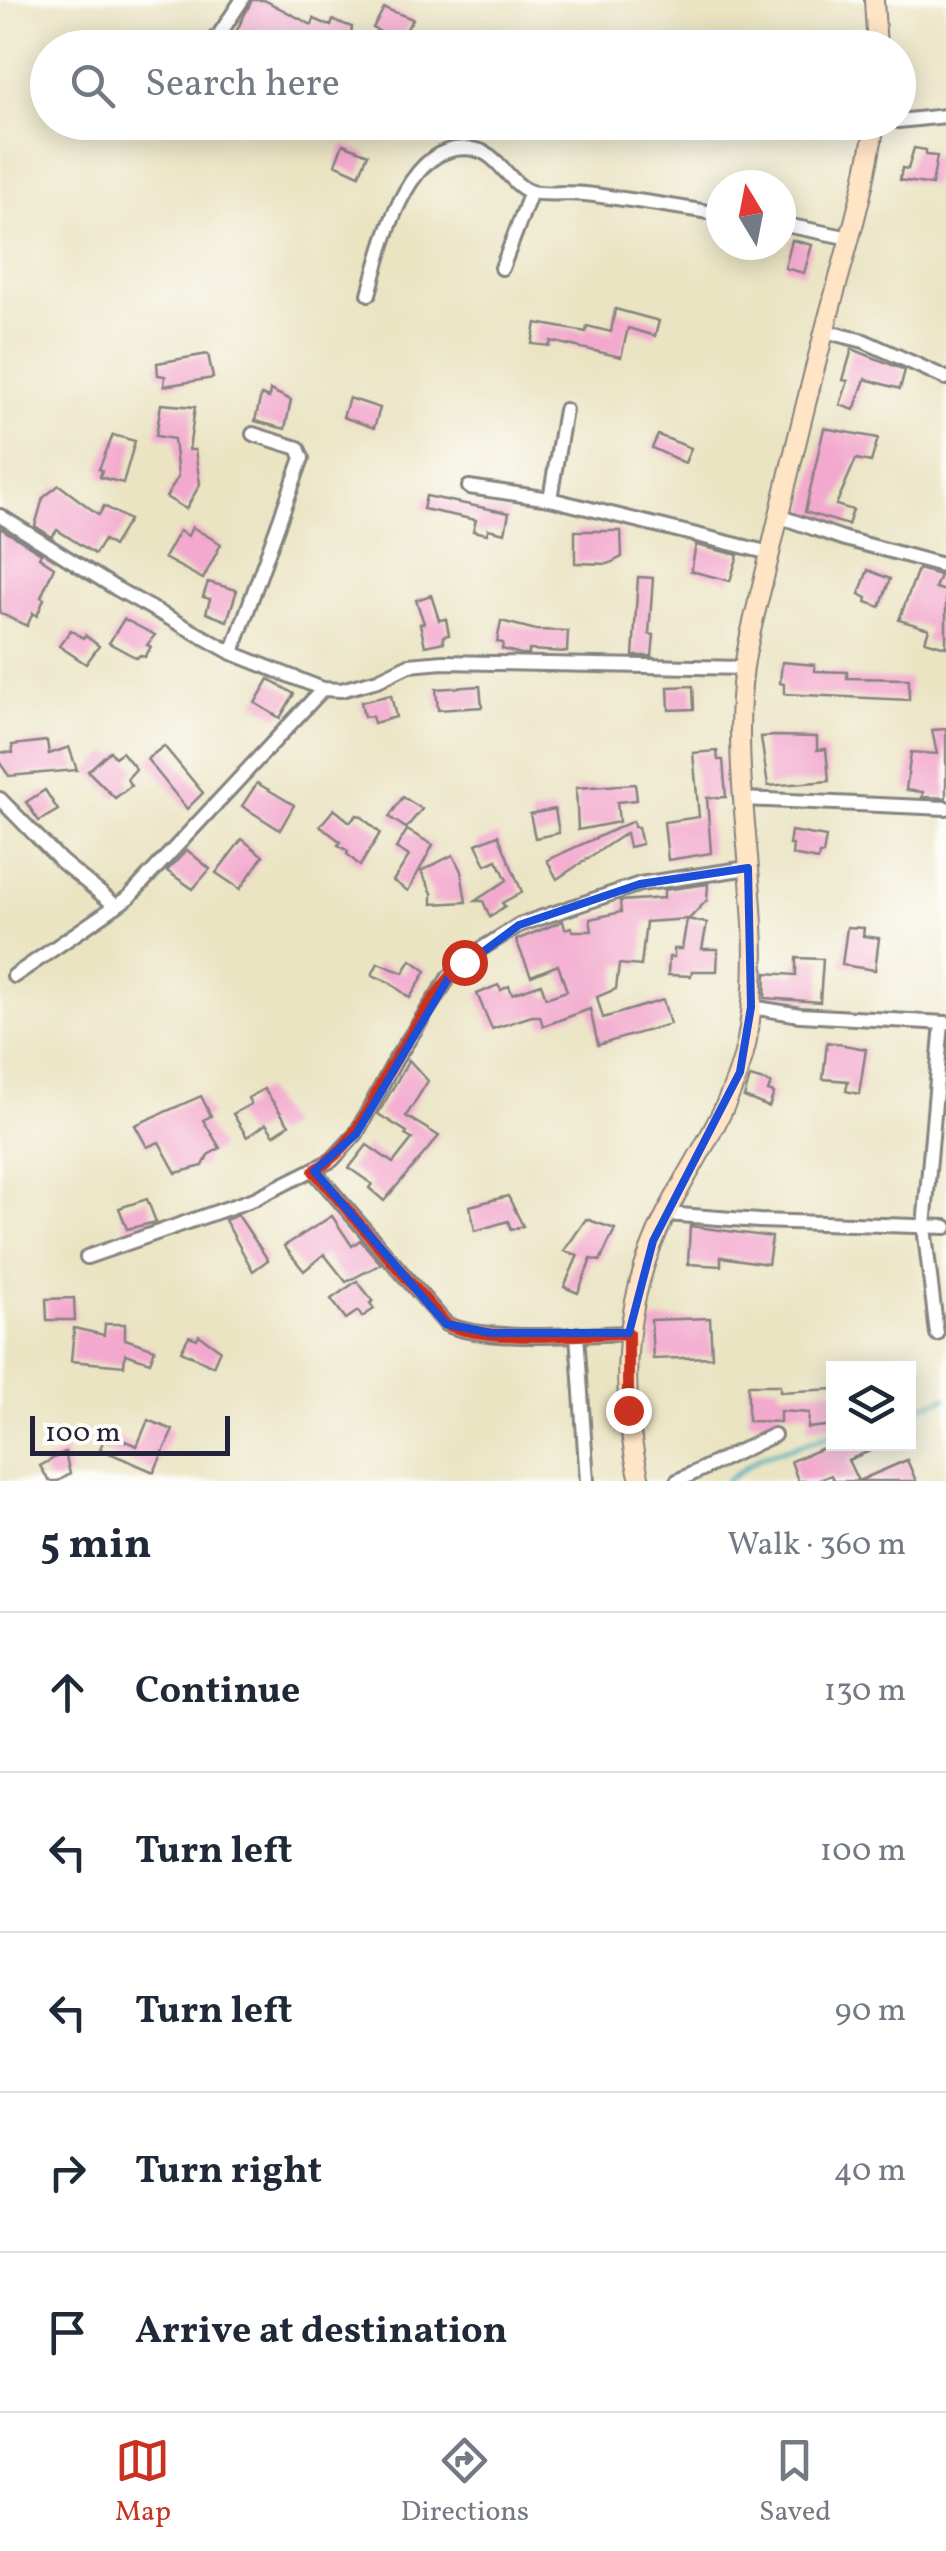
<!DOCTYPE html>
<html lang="en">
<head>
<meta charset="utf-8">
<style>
	body { margin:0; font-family:Vollkorn,serif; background:#f2f2f3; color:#1f2937 }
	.controls { position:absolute; right:30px; bottom:30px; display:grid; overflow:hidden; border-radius:0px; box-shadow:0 5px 25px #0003 }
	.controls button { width:90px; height:90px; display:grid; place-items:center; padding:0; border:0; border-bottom:2px solid #e0e1e3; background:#fff; color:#1f2937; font:50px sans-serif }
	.compass { position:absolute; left:706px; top:170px; width:90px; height:90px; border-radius:50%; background:#fff; box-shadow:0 5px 25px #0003; rotate:350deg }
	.scale { position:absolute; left:30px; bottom:25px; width:200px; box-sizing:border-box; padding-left:10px; border:5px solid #22223b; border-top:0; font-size:28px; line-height:35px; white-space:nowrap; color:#22223b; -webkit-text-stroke:8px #fdfcf7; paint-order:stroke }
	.stop { position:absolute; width:30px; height:30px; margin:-22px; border:8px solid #c8321e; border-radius:50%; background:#fff }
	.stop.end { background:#c8321e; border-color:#fff; box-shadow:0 2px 10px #0008 }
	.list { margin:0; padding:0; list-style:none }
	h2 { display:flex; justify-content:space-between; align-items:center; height:130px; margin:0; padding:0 40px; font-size:42px }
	h2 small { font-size:32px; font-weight:400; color:#747a83 }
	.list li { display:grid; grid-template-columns:65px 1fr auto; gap:30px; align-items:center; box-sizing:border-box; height:160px; padding:0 40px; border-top:2px solid #e0e1e3 }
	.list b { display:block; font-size:38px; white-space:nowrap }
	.list em { font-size:32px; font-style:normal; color:#747a83 }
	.icon { flex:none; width:55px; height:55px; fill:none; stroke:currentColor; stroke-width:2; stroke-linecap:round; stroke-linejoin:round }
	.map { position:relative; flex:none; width:946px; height:1481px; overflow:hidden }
	.search { position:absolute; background:#fff; box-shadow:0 5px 25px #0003; left:30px; right:30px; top:30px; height:110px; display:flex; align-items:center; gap:25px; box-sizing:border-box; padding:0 35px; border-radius:55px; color:#747a83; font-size:38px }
	.sheet { height:930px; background:#fff }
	nav { display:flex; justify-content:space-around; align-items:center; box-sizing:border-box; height:140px; border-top:2px solid #e0e1e3; background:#fff; font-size:28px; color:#747a83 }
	nav a { display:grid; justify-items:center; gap:5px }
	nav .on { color:#c8321e }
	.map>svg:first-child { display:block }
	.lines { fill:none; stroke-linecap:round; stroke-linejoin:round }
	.stream { stroke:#3facbe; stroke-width:4 }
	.building { fill:#f3a9ce }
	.street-casing { stroke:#86837f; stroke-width:18 }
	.secondary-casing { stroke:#86837f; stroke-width:22 }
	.street { stroke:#fff; stroke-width:12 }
	.secondary { stroke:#ffe4c6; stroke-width:18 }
	.route { stroke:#c8321e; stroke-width:12 }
	.marked { fill:none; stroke:#1d4ed8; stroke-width:8; stroke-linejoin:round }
</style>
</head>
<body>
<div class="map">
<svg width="946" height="1481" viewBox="0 0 946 1481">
	<rect width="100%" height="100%" fill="#fdfcf7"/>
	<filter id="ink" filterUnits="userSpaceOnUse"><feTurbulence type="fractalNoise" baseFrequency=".01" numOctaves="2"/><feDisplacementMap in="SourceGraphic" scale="20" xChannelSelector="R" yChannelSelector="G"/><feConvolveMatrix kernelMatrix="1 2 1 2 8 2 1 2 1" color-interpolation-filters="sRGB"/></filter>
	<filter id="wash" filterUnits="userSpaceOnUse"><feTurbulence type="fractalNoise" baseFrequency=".0048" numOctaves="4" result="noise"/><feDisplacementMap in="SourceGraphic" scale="40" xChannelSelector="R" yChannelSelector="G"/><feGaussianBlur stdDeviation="2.25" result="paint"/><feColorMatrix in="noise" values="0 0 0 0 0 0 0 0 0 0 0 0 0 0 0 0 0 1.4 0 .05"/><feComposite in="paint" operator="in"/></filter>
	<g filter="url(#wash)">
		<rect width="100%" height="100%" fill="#eae4c3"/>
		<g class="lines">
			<g class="stream">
				<path d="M 908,1410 L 946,1398"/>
				<path d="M 726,1481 L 761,1457 L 834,1434"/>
			</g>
		</g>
		<g id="blocks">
			<g class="building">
				<path d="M 252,0 L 264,0 L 312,25 L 314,19 L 331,26 L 333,20 L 352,27 L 350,43 L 329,36 L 326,42 L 308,36 L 302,47 L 285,37 L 280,48 L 270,41 L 266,48 L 228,48 Z"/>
				<path d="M 384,8 L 413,19 L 399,41 L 373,28 Z"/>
				<path d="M 343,144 L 368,154 L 359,175 L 335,164 Z"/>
				<path d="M 914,148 L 926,150 L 926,155 L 937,156 L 932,185 L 900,180 L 902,168 L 908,169 Z"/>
				<path d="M 792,240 L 812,245 L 804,273 L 785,268 Z"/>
				<path d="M 615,309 L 659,321 L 655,336 L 628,328 L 621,357 L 551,341 L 550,346 L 532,344 L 536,323 L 586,332 L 587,326 L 611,332 Z"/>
				<path d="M 852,349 L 905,370 L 900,389 L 865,379 L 854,410 L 840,405 L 848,381 L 843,380 Z"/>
				<path d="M 208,354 L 213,378 L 164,386 L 165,376 L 158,375 L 157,363 Z"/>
				<path d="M 270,390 L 291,400 L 285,429 L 255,421 L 261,395 L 269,398 Z"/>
				<path d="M 349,398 L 380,408 L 374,428 L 343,417 Z"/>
				<path d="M 161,404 L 195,407 L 189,450 L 195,450 L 200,484 L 186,509 L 166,497 L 178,477 L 174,439 L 156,436 Z"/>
				<path d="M 824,428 L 878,438 L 871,462 L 856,459 L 836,505 L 853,510 L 848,525 L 805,512 Z"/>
				<path d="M 113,435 L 135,441 L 123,483 L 100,477 L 102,470 L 99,469 Z"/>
				<path d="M 658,435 L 691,448 L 685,463 L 652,448 Z"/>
				<path d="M 59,485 L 99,515 L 104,506 L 129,520 L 113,546 L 104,540 L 95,554 L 57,530 L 52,537 L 35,526 L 43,498 Z"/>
				<path d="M 426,496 L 509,513 L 505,533 L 488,529 L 487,534 L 473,531 L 476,520 L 423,509 Z"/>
				<path d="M 192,527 L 221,544 L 203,579 L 164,558 L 179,531 L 188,536 Z"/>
				<path d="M 0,528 L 41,553 L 39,557 L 54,567 L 41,597 L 44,599 L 37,616 L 33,613 L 27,626 L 0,613 Z"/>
				<path d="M 575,531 L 621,531 L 622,557 L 608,564 L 575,563 Z"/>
				<path d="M 696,545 L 738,555 L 730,581 L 691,571 Z"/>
				<path d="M 918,569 L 940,575 L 935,588 L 946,591 L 946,647 L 925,641 L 929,629 L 899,620 Z"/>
				<path d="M 868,570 L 890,579 L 880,607 L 866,602 L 867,598 L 859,594 Z"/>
				<path d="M 638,577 L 653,578 L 649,634 L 654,635 L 652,656 L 633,656 Z"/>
				<path d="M 208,582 L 237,590 L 227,621 L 206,613 L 210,599 L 203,597 Z"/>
				<path d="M 431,595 L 439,620 L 446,619 L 449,635 L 443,636 L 444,642 L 425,646 L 420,624 L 424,623 L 416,600 Z"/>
				<path d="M 124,619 L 155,635 L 147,645 L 151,647 L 145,657 L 140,655 L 137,658 L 109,643 Z"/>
				<path d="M 501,621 L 536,630 L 568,631 L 567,652 L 529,650 L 529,654 L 521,654 L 502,649 L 503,643 L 497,642 Z"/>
				<path d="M 71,630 L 83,638 L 85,635 L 99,646 L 86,664 L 59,646 Z"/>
				<path d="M 782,662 L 815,665 L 815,671 L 847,672 L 847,678 L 909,679 L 909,700 L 784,694 L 784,684 L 780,683 Z"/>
				<path d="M 269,679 L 294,694 L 280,718 L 255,703 Z"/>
				<path d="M 480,686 L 482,707 L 438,710 L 436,689 Z"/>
				<path d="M 693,686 L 694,709 L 669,710 L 668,687 Z"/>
				<path d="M 391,695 L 396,717 L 374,723 L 372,716 L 364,717 L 361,702 Z"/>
				<path d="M 946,729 L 946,798 L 922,797 L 923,792 L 906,790 L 911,752 L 937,754 L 932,730 Z"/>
				<path d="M 775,736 L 817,737 L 817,750 L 826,749 L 829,781 L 768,786 L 761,737 Z"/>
				<path d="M 47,741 L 49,754 L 69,747 L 77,770 L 9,776 L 0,763 L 0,752 L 13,753 L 12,745 Z"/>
				<path d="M 164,746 L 203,793 L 187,809 L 147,759 Z"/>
				<path d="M 110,751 L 115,757 L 122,752 L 136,769 L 127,779 L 131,786 L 115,798 L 88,771 Z"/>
				<path d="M 717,751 L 718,760 L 723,760 L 726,797 L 707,798 L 711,853 L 668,860 L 664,822 L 699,817 L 693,753 Z"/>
				<path d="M 257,783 L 294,805 L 280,830 L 242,806 Z"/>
				<path d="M 635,784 L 637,800 L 617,802 L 619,822 L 578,830 L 576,788 Z"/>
				<path d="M 45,790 L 58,810 L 39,821 L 26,802 Z"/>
				<path d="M 403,797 L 422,809 L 406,828 L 389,817 Z"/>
				<path d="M 334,809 L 350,822 L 357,815 L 361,816 L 380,833 L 360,866 L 347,854 L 348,851 L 338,845 L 341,842 L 320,826 Z"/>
				<path d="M 555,809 L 559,833 L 535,838 L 530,814 Z"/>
				<path d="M 633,821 L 634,827 L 638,827 L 642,844 L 629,847 L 626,833 L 557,879 L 547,860 Z"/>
				<path d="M 407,830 L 433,845 L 408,891 L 393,881 L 409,856 L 396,848 Z"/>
				<path d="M 791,831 L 826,837 L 823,854 L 819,854 L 818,860 L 792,855 L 793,845 L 789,845 Z"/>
				<path d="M 498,835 L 522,892 L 502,903 L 505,906 L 490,917 L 483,901 L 475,901 L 507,880 L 497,860 L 486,865 L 476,844 Z"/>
				<path d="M 242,839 L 263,856 L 240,889 L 216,873 Z"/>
				<path d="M 187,850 L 210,869 L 193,889 L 167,871 Z"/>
				<path d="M 453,855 L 461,871 L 466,902 L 432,904 L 432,893 L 421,871 Z"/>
				<path d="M 708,884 L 707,900 L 689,919 L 646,922 L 641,966 L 619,964 L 616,989 L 597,997 L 603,1018 L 663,1000 L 670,1024 L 598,1045 L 590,1009 L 543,1026 L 540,1016 L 532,1016 L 492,1029 L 477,994 L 498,985 L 501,990 L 509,986 L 512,994 L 541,984 L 546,998 L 567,991 L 558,965 L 531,976 L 516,940 L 563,921 L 565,929 L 571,927 L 573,931 L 592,931 L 590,919 L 621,912 L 620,901 L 664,898 L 664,890 Z"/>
				<path d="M 687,919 L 707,923 L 702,949 L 718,949 L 717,971 L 692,971 L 691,976 L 668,975 L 669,957 L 674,957 L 674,949 L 682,949 Z"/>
				<path d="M 847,927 L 864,928 L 863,936 L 879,938 L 875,970 L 842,965 Z"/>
				<path d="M 796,958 L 823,959 L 820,1002 L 765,998 L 766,973 L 796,975 Z"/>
				<path d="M 411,960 L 426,971 L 410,998 L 389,982 L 372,975 L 378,963 L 403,973 Z"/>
				<path d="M 827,1042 L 866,1049 L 859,1094 L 846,1091 L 848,1081 L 823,1079 Z"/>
				<path d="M 409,1060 L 428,1081 L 406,1116 L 439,1136 L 384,1201 L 369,1188 L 372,1184 L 349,1168 L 367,1145 L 393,1163 L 412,1139 L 405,1135 L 407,1132 L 378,1114 Z"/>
				<path d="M 750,1077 L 771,1083 L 768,1091 L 774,1093 L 769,1107 L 744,1097 Z"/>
				<path d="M 264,1089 L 289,1125 L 274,1135 L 266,1124 L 247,1137 L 233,1114 L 251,1104 L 248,1098 Z"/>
				<path d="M 201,1096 L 211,1116 L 203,1120 L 220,1148 L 208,1155 L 203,1166 L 176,1173 L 159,1142 L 147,1147 L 135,1125 Z"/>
				<path d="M 508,1196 L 523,1226 L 511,1230 L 508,1221 L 475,1231 L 470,1206 Z"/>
				<path d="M 147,1199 L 156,1222 L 127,1229 L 119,1208 Z"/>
				<path d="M 238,1215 L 268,1260 L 253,1271 L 225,1220 Z"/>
				<path d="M 332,1216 L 352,1246 L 360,1240 L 381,1264 L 346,1282 L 324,1254 L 304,1271 L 284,1246 Z"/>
				<path d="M 586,1219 L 615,1229 L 600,1261 L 591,1259 L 578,1293 L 564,1287 L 578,1255 L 564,1251 Z"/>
				<path d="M 690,1226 L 772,1237 L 768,1264 L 721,1257 L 721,1266 L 688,1264 Z"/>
				<path d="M 357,1281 L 373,1301 L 370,1303 L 374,1309 L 362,1317 L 358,1311 L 346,1319 L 331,1299 Z"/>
				<path d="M 74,1298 L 75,1320 L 47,1320 L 46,1299 Z"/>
				<path d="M 710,1318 L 712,1357 L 653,1359 L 651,1320 Z"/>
				<path d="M 105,1324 L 125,1324 L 125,1339 L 155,1349 L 150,1362 L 125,1354 L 124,1366 L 71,1361 L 74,1328 L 104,1335 Z"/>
				<path d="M 199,1335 L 220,1350 L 213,1366 L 181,1351 L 189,1336 L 197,1339 Z"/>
				<path d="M 748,1385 L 780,1385 L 780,1392 L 834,1389 L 834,1425 L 808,1428 L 809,1413 L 780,1411 L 780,1422 L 748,1421 Z"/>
				<path d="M 148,1420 L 173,1430 L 154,1472 L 100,1449 L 106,1433 L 137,1446 Z"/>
				<path d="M 833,1444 L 887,1444 L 848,1460 L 858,1481 L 834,1481 L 831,1475 L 817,1481 L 798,1481 L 791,1461 Z"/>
				<path d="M 65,1452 L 70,1474 L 58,1481 L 49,1481 L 40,1466 Z"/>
				<path d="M 907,1460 L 916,1481 L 858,1481 Z"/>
			</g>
		</g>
	</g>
	<g filter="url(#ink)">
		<use href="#blocks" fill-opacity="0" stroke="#86837f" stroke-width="2.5"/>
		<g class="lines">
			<defs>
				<g id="street">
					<path d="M 201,48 L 219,35 L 242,0"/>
					<path d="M 898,121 L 946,116"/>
					<path d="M 781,224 L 850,238"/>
					<path d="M 502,268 L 531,192"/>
					<path d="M 369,294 C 382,247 407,133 477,150 C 499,155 510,185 531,192 C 541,195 572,192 585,194 C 630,199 676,207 721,214"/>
					<path d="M 824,331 L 864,341 L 946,378"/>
					<path d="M 469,487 L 550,499 L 770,553"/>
					<path d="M 550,499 L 565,410"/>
					<path d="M 0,516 L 117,589 L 232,653 L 323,689 L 341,690 L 378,680 L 409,665 L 443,662 L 744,668"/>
					<path d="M 778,516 L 845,539 L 946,566"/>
					<path d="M 232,653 L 302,458 L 298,448 L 253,434"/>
					<path d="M 0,799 L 62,862 L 116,906"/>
					<path d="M 744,799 L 946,808"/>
					<path d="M 14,976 L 129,897 L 323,689"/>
					<path d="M 751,1007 L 800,1015 L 946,1023"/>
					<path d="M 314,1171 L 446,1324 C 486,1343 581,1334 629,1333"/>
					<path d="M 666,1214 L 759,1221 L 946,1227"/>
					<path d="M 87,1257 L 254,1199 L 332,1160 L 356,1134 L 396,1059 L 449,977 L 481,949 L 519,925 L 640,884 L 748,868"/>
					<path d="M 577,1334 L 587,1481"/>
					<path d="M 937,1334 L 924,1227 L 942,1023"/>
					<path d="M 677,1481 L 774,1435"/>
				</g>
				<g id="secondary">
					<path d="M 874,0 L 877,48"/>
					<path d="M 640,1481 C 618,1391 623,1299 665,1216 C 694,1159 732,1109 746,1045 C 771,921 727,793 744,667 C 750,627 762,589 771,549 C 788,476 806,402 825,329 C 843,260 865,193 875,122"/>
				</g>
			</defs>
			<use href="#street" class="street-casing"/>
			<use href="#secondary" class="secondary-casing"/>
			<use href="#street" class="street"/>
			<use href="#secondary" class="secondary"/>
		</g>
	</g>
	<g class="lines" filter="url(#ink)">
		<path class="route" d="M 464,962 C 437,989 416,1026 396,1058 C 369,1103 361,1142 314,1171 L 446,1324 C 486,1343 582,1334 628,1333 L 628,1410"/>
	</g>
	<path class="marked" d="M 748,868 L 751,1007 L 740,1072 L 653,1241 L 629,1333 L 491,1333 L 446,1324 L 314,1171 L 356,1134 L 449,977 L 519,925 L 640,884 Z"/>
</svg>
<div class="controls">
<button><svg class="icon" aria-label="layers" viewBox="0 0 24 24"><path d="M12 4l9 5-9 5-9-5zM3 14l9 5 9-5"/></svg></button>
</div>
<svg class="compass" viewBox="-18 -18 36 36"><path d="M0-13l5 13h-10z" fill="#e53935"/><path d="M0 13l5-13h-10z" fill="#747a83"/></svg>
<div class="scale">100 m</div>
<div class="stop" style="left:464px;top:962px"></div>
<div class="stop end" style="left:628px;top:1410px"></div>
<div class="search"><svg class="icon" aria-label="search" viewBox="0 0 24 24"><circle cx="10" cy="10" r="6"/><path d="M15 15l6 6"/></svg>Search here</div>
</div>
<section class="sheet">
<h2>5 min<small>Walk · 360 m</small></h2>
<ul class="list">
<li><svg class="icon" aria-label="ahead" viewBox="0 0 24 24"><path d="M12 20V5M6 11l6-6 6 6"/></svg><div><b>Continue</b></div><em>130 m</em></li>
<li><svg class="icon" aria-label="left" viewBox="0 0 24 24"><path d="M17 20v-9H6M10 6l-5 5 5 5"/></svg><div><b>Turn left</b></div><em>100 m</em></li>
<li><svg class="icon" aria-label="left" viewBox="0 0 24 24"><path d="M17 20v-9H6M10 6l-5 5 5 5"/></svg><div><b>Turn left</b></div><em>90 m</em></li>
<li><svg class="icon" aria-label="right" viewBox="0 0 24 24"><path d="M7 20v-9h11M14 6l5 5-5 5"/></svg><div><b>Turn right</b></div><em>40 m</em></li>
<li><svg class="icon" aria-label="arrive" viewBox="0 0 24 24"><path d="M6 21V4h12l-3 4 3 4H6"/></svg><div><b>Arrive at destination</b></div></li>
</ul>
</section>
<nav>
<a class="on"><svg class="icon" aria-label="map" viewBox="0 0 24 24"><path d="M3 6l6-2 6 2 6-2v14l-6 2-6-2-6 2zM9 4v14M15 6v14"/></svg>Map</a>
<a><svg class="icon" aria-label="directions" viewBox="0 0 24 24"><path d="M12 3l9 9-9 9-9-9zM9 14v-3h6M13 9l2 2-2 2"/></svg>Directions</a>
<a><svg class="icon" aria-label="saved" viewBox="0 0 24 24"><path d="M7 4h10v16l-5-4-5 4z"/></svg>Saved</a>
</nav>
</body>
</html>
